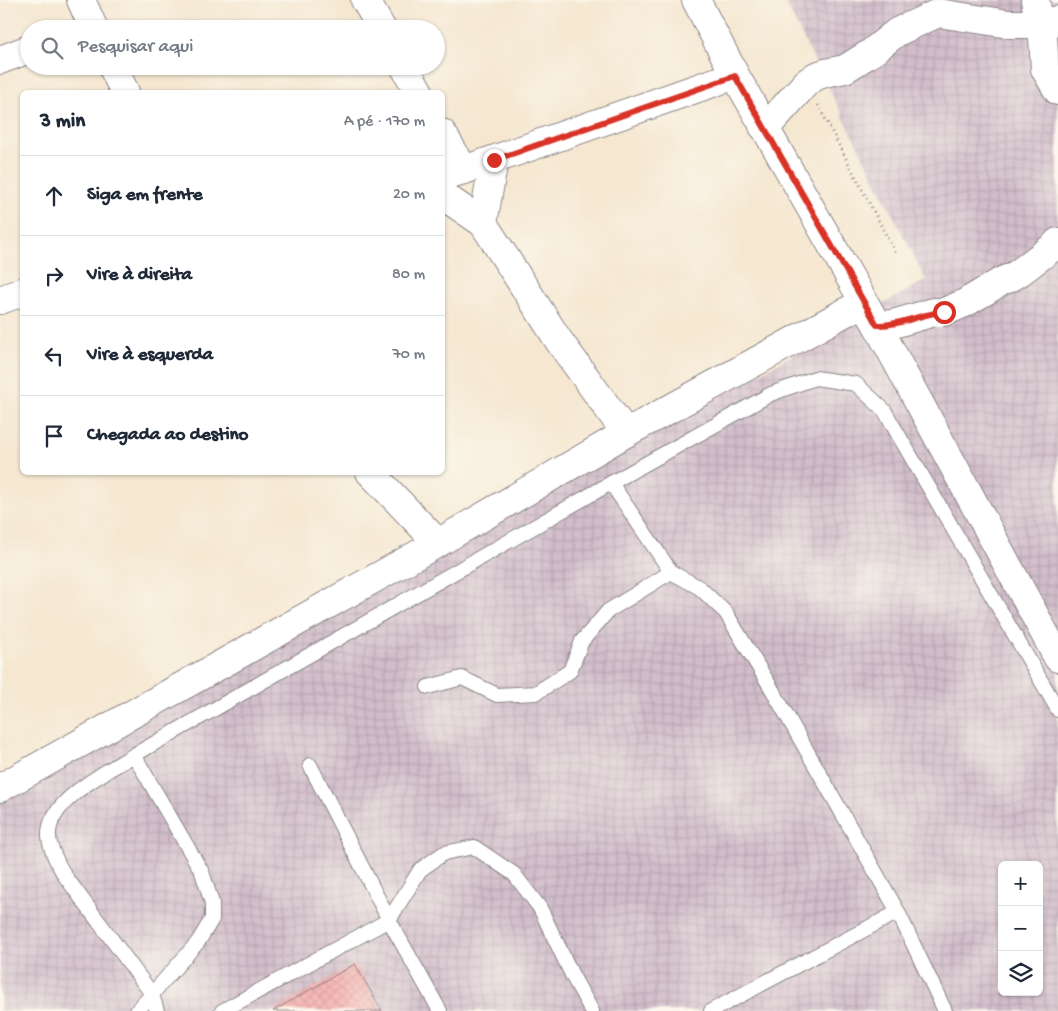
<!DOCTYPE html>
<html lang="pt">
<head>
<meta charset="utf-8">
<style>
	body { margin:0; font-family:"Gochi Hand",sans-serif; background:#f2f2f3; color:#1f2937 }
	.controls { position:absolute; right:15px; bottom:15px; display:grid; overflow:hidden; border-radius:8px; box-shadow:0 1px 4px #0004 }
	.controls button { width:45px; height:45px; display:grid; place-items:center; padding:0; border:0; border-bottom:1px solid #e0e1e3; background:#fff; color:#1f2937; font:25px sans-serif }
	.stop { position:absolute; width:15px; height:15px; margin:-11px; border:4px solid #d93025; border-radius:50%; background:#fff }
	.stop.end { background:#d93025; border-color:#fff; box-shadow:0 1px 5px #0008 }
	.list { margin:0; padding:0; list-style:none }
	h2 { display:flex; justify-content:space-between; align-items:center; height:65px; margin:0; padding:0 20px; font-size:21px }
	h2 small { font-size:16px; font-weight:400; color:#747a83 }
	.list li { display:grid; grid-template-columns:32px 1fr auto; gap:15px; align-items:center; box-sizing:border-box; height:80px; padding:0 20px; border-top:1px solid #e0e1e3 }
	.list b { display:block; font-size:19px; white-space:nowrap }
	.list em { font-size:16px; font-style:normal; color:#747a83 }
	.icon { flex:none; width:28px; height:28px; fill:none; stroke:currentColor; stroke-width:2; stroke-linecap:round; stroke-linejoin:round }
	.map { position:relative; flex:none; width:1058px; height:1011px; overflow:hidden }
	.search { position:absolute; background:#fff; box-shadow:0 1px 4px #0004; left:20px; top:20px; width:425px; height:55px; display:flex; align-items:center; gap:12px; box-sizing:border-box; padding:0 18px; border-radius:28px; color:#747a83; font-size:19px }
	.panel { position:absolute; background:#fff; box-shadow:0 1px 4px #0004; left:20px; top:90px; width:425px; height:385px; border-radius:8px }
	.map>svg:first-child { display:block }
	.industrial { fill:url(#industrial-grid); fill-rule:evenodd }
	.building { fill:url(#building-cross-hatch) }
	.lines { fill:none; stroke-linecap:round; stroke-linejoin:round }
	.lane-casing { stroke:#8c8486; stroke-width:16 }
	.street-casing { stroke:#8c8486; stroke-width:30 }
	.path { stroke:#8c8486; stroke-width:3; stroke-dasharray:1 4; stroke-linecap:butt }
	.lane { stroke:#fff; stroke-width:14 }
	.street { stroke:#fff; stroke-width:28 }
	.route { stroke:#d93025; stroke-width:6 }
</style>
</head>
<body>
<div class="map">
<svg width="1058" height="1011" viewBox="0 0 1058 1011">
	<defs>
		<pattern id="industrial-grid" width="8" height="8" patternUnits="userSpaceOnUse" patternTransform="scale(1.25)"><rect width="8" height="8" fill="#d1bdca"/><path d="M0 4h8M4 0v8" fill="none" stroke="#b3a2ae"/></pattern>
		<pattern id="building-cross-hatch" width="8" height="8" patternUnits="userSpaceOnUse" patternTransform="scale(1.25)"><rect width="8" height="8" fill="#f5a8a7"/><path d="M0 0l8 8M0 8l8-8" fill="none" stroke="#d29091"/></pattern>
	</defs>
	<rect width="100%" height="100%" fill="#fbf7ec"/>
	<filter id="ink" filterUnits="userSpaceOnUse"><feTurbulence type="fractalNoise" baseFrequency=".02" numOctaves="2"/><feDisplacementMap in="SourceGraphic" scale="10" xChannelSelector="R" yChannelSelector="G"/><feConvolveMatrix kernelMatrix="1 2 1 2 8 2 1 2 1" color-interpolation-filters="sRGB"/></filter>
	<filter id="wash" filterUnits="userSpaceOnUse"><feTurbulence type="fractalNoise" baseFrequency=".0096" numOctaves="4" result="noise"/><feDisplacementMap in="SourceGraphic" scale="20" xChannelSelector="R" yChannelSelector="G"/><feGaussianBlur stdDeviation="1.12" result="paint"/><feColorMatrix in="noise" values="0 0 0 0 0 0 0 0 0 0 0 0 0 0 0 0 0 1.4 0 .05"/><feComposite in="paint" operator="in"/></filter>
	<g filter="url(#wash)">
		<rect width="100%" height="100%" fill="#f5e7d0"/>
		<path class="industrial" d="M 784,0 L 1058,0 L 1058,1011 L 0,1011 L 0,799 L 926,280 ZM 1002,865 L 1039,865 L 1039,992 L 1002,992 Z"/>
		<g id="blocks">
			<path class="building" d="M 355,964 L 382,1011 L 273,1011 Z"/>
		</g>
	</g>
	<g filter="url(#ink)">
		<use href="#blocks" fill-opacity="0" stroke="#8c8486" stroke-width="1"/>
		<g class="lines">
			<defs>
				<g id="lane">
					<path d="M 611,483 L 671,572 L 700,588 L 726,613 L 773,691 L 898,912 L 945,1011"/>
					<path d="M 428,687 L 462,678 L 497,695 L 536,693 L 570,671 L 582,641 L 608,611 L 671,572"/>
					<path d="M 134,755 L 202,872 L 212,903 L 212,919 L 198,942 L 137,1011"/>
					<path d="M 310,765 L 389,920"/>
					<path d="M 389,920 L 420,870 L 444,853 L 474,847 L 514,874 L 540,908 L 573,977 L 592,1011"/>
					<path d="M 157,1011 L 152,994 L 65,876 C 58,864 50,850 49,837 C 46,801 108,771 134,755 L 611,483 L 771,394 L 815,378 L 856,384 L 884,410 L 1058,710"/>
					<path d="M 222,1011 L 389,920 L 440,1011"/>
					<path d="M 711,1011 L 898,912"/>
				</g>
				<g id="street">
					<path d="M 81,0 L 94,29"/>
					<path d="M 365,0 L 382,29"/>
					<path d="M 696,0 L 735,75 L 877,325 L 1058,658"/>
					<path d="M 1035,0 L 1043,38 L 1045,69 L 1058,91"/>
					<path d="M 0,60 L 29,49"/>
					<path d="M 112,66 L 125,92"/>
					<path d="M 404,66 L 419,92"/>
					<path d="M 763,126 L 771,122 L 806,83 L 816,76 L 825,73 L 845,69 L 872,52 L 897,32 L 938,13 L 1009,24 L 1040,24 L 1058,20"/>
					<path d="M 442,133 L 464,170"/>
					<path d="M 442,176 L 464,170 L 735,75"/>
					<path d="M 442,195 L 483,223 L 559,341 L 626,433"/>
					<path d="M 483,223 L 494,160"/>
					<path d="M 0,300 L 22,292"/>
					<path d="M 877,325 L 893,324 L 934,312 L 944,312 L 965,303 L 1002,281 L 1012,277 L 1020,272 L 1053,247 L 1058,242"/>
					<path d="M 370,472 L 438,543"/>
					<path d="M 0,788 L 438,543 L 626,433 L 864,302"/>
				</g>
			</defs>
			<use href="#lane" class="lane-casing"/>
			<use href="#street" class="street-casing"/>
			<path class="path" d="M 818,105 L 896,254"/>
			<use href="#lane" class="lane"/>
			<use href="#street" class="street"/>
		</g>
	</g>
	<g class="lines" filter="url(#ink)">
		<path class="route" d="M 494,160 L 735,76 L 877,325 C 900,326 921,313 944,312"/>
	</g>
</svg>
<div class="controls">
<button>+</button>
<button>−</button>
<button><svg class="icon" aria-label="layers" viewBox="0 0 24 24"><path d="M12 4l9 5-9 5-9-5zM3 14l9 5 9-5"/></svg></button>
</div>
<div class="stop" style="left:944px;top:312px"></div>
<div class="stop end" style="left:494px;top:160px"></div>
<div class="search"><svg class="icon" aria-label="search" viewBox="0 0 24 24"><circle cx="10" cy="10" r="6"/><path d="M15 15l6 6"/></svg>Pesquisar aqui</div>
<section class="panel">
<h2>3 min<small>A pé · 170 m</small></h2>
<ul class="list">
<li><svg class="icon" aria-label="ahead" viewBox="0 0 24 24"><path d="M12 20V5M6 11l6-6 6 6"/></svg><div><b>Siga em frente</b></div><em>20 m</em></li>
<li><svg class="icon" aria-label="right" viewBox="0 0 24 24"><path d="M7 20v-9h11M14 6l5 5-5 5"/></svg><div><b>Vire à direita</b></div><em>80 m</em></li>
<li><svg class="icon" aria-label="left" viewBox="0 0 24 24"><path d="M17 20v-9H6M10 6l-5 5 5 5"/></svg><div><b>Vire à esquerda</b></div><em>70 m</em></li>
<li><svg class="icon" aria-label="arrive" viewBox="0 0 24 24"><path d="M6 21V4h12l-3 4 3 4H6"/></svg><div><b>Chegada ao destino</b></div></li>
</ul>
</section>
</div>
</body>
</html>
